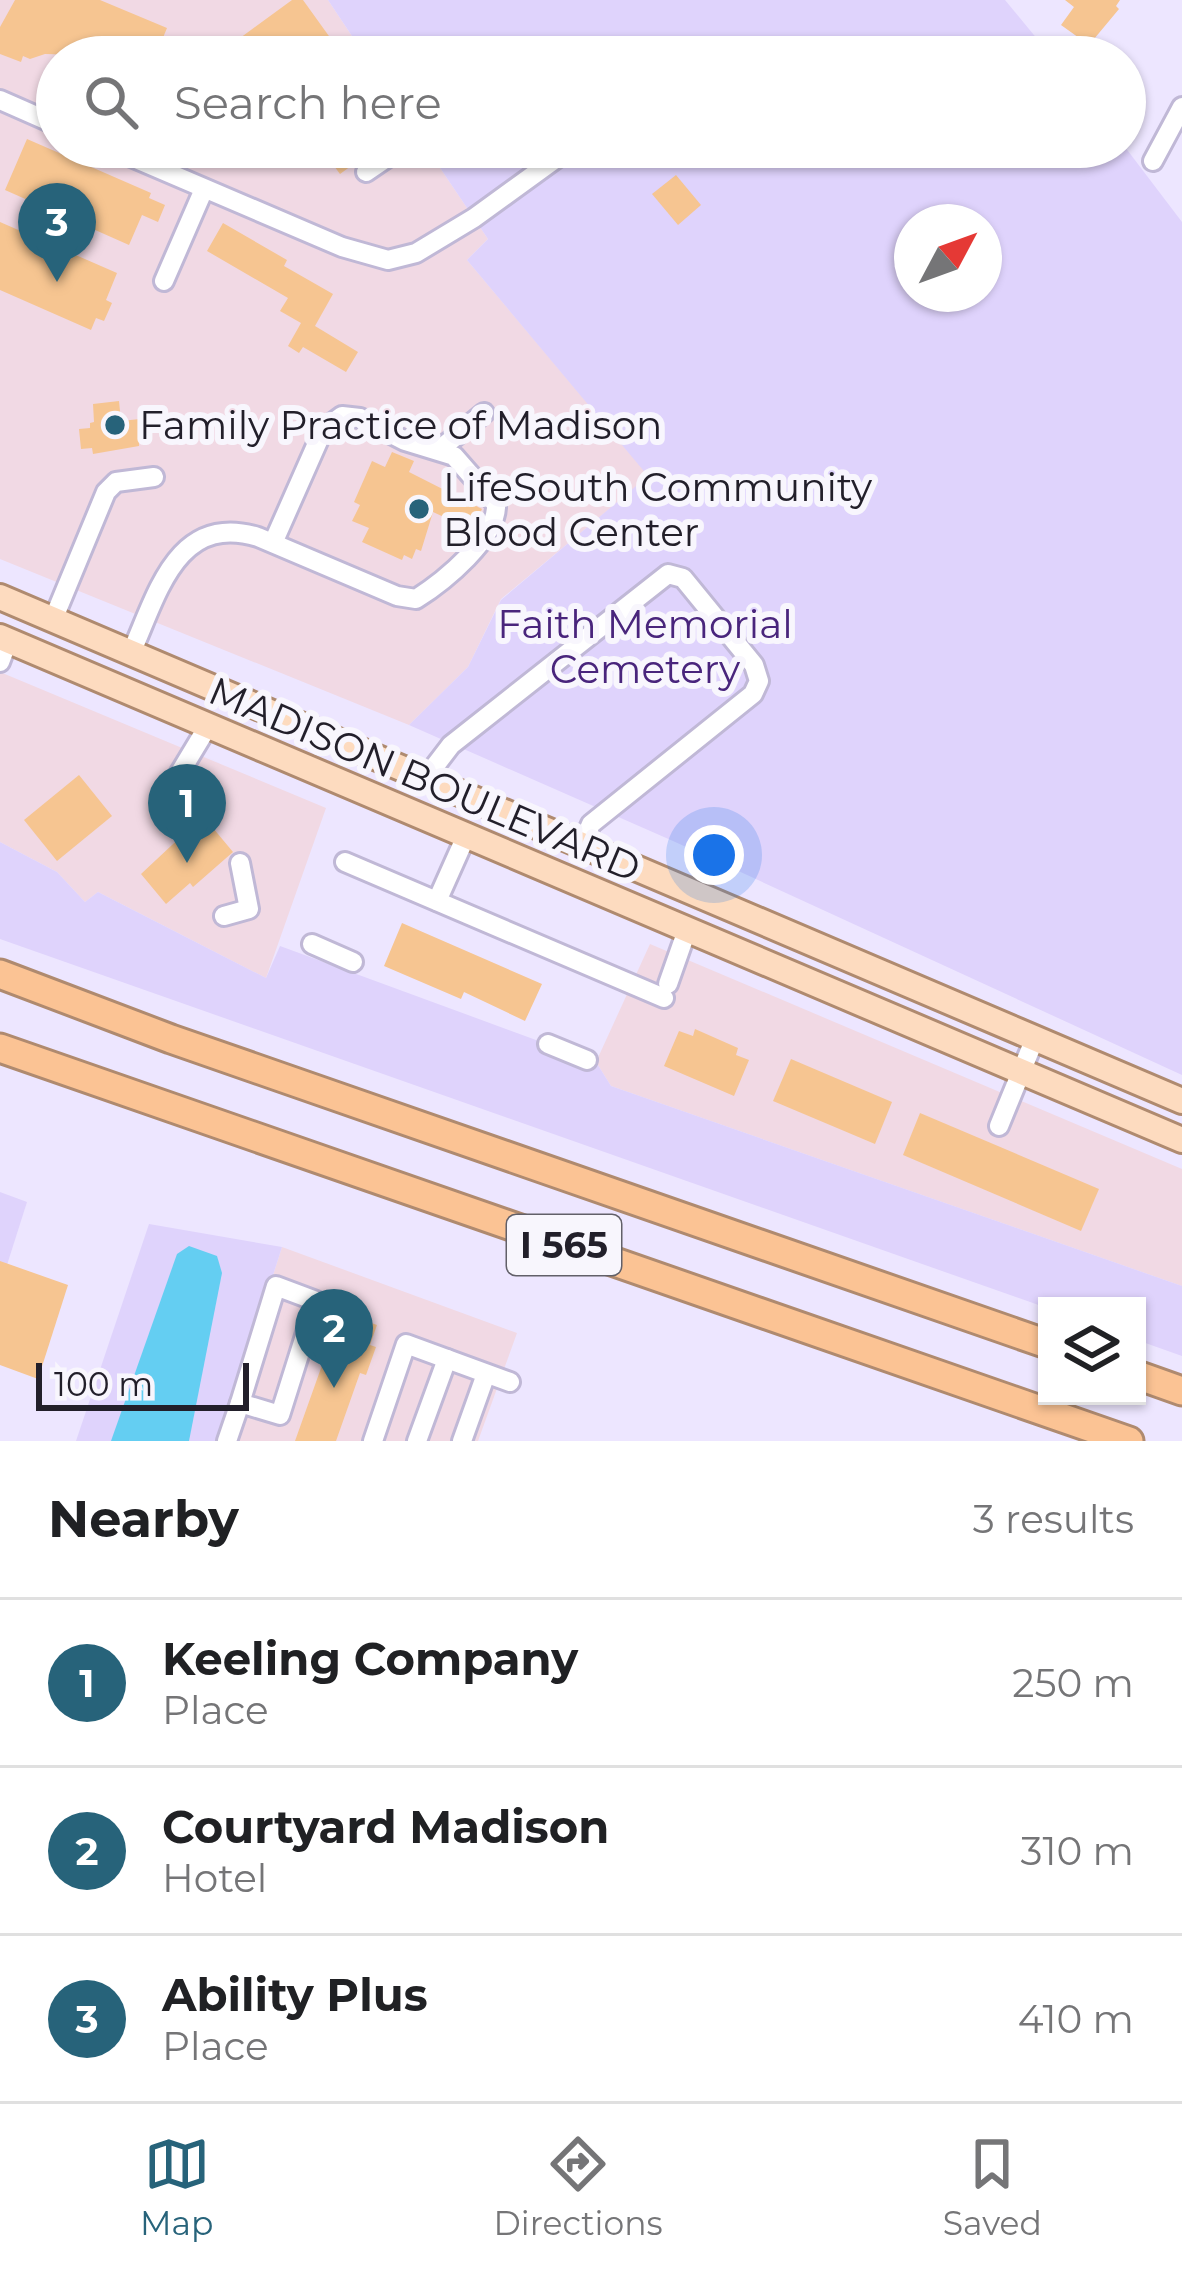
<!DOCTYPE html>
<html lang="en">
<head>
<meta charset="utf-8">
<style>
	body { margin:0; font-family:Montserrat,sans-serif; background:#f2f2f2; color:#202124 }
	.controls { position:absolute; right:36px; bottom:36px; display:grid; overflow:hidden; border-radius:0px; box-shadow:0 3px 9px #0004 }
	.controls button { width:108px; height:108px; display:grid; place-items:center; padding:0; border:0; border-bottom:3px solid #e0e0e0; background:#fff; color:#202124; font:60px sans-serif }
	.compass { position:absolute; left:894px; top:204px; width:108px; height:108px; border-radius:50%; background:#fff; box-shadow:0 3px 9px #0004; rotate:49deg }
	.scale { position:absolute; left:36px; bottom:30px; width:213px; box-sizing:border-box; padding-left:12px; border:6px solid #221f2a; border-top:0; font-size:33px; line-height:42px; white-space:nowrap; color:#221f2a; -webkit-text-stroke:9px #f8f6fd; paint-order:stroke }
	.you { position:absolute; left:714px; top:855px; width:42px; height:42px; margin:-30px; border:9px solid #fff; border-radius:50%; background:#1a73e8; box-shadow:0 0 0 18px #1a73e833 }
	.badge { display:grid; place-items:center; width:78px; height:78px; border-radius:50%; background:#27637a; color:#fff; font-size:39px; font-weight:700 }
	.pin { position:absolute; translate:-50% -99px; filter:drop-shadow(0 3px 6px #0008) }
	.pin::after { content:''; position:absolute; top:63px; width:42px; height:36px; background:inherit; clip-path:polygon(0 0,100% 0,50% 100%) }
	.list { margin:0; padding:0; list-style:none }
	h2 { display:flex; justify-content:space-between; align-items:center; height:156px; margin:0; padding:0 48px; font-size:51px }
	h2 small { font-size:39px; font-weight:400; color:#757577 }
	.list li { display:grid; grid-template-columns:78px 1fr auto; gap:36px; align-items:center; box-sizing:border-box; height:168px; padding:0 48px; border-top:3px solid #e0e0e0 }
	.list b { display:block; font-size:45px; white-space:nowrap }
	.list p { margin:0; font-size:39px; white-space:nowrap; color:#757577 }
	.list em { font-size:39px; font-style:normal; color:#757577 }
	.icon { flex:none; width:66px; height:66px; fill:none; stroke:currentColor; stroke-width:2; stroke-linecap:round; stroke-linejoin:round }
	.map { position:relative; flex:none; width:1182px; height:1441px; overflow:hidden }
	.search { position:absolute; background:#fff; box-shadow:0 3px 9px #0004; left:36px; right:36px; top:36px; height:132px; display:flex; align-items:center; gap:30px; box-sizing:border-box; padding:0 42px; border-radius:66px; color:#757577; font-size:45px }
	.sheet { height:660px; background:#fff }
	nav { display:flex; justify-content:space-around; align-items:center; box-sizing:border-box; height:168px; border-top:3px solid #e0e0e0; background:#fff; font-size:33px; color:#757577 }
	nav a { display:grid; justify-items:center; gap:6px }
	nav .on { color:#27637a }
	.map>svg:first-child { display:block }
	.commercial { fill:#f1d9e4 }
	.green { fill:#dfd3fc; fill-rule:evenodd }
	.water { fill:#64cef2 }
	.building { fill:#f6c591 }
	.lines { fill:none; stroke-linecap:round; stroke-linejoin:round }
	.minor-casing { stroke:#c0b8d6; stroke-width:24 }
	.major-casing { stroke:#af8a6f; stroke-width:30 }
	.highway-casing { stroke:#af8a6f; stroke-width:33 }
	.minor { stroke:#fff; stroke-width:18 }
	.major { stroke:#fddbbf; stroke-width:24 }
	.highway { stroke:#fbc394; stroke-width:27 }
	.poi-dot { fill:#27637a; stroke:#f8f6fd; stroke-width:4.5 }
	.labels { text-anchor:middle; stroke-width:12; stroke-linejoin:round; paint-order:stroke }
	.shield { fill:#f8f6fd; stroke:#626069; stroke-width:3 }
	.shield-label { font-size:36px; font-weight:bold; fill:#221f2a }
	.poi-label { font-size:39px; fill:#221f2a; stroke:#f8f6fd; text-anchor:start }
	.park-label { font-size:39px; fill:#49257c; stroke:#f8f6fd }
	.street-label { font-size:39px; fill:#221f2a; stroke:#f8f6fd }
</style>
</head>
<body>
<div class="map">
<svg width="1182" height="1441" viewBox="0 0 1182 1441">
	<rect width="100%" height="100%" fill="#ede6ff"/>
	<g class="commercial">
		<path d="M 0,0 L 328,0 L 366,57 L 57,57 L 57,147 L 426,147 L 488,239 L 467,260 L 649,476 L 501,599 L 468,667 L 409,725 L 0,559 Z"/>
		<path d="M 0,672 L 326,808 L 266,978 L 98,892 L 85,902 L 57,872 L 0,842 Z"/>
		<path d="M 650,944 L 1182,1169 L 1182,1286 L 611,1086 L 596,1062 Z"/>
		<path d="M 282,1247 L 517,1333 L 478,1441 L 220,1441 Z"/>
	</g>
	<g class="green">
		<path d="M 328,0 L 1005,0 L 1052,57 L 366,57 Z"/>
		<path d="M 426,147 L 1125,147 L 1182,222 L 1182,1075 L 673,841 L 409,725 L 468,667 L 501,600 L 648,476 L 467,260 L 488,239 ZM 912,222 L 984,222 L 984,294 L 912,294 Z"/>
		<path d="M 0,842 L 57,872 L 85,902 L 98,892 L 266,978 L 280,946 L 596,1062 L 611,1086 L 1182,1286 L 1182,1356 L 1137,1340 L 1137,1306 L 1047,1308 L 0,939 Z"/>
		<path d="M 0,1192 L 27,1202 L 0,1287 Z"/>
		<path d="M 149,1224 L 282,1247 L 220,1441 L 76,1441 Z"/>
	</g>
	<path class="water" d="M 189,1246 L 217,1256 L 222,1273 L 189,1441 L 111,1441 L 177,1254 Z"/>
	<g class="building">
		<path d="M 15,0 L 100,0 L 167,28 L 155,57 L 45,54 L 30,59 L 23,56 L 21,62 L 0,54 L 0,27 Z"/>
		<path d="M 292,0 L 303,0 L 344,57 L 222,57 L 243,42 L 240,38 Z"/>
		<path d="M 1065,0 L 1120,0 L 1116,6 L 1119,9 L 1089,45 L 1061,25 L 1074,7 Z"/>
		<path d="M 832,43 L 848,44 L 880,57 L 796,57 Z"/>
		<path d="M 27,139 L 151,193 L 149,198 L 165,205 L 158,222 L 142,215 L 129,245 L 5,190 Z"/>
		<path d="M 320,147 L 377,147 L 340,174 Z"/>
		<path d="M 676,175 L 701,205 L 678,225 L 652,194 Z"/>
		<path d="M 0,222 L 117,273 L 106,300 L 112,303 L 104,321 L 96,318 L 91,330 L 0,290 Z"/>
		<path d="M 223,223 L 287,260 L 284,266 L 333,294 L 315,326 L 358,352 L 346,372 L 303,347 L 299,353 L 288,346 L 301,323 L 280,311 L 288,298 L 207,251 Z"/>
		<path d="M 119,401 L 121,421 L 140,419 L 139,446 L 93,454 L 92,448 L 81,449 L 79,429 L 90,428 L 90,423 L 94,422 L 93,404 Z"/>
		<path d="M 392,452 L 414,461 L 409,472 L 482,509 L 472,530 L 433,512 L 421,551 L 416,549 L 412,559 L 404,555 L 402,560 L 362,542 L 369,528 L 352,521 L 360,505 L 354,502 L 372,461 L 385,467 Z"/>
		<path d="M 79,775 L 112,816 L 57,861 L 24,820 Z"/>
		<path d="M 203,816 L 233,852 L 193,887 L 190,883 L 166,904 L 141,874 Z"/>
		<path d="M 402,923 L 542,984 L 525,1021 L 464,992 L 461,999 L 384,966 Z"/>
		<path d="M 695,1029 L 738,1048 L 736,1055 L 749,1060 L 734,1096 L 664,1066 L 679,1031 L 693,1036 Z"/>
		<path d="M 791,1059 L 892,1102 L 875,1144 L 773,1101 Z"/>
		<path d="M 920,1113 L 1099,1189 L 1081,1231 L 903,1155 Z"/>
		<path d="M 0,1261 L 68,1285 L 38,1379 L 0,1365 Z"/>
		<path d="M 341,1312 L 377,1325 L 370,1345 L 376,1347 L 366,1375 L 360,1373 L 336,1441 L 295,1441 Z"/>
	</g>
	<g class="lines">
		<defs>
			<g id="minor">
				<path d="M 0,100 L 57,125"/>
				<path d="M 108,147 L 342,247 L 388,260 L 416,253 L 474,218 L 572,147"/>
				<path d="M 1153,161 L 1182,107"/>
				<path d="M 366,172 L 388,157"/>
				<path d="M 164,281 L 204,189"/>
				<path d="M 439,450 L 484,413"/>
				<path d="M 53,620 L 106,492 L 116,482 L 154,477"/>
				<path d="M 131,653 C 157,596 176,512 258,537 L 397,596 L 416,599 C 443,582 498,538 496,504 L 454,456 L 405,441 L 360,418 L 342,416 L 323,430 L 273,543"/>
				<path d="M 0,662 L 8,641"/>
				<path d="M 425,779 L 451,745 L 668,574 L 683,578 L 754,665 L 759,681 L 753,694 L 591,824 L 582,845"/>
				<path d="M 164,799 L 208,726"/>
				<path d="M 345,862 L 664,998"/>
				<path d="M 437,901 L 466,836"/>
				<path d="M 224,916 L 249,909 L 240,863"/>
				<path d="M 312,944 L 353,962"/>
				<path d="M 668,984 L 687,930"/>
				<path d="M 548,1044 L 587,1060"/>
				<path d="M 999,1126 L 1035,1038"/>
				<path d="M 276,1286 L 316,1301 L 280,1415 L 240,1403 Z"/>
				<path d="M 227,1441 L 240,1403"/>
				<path d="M 373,1441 L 406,1344 L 510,1382"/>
				<path d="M 417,1441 L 447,1359"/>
				<path d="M 462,1441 L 486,1374"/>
			</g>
			<g id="major">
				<path d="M 0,597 L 1182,1101"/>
				<path d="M 0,637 L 1182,1140"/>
			</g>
			<g id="highway">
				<path d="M 0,974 L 171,1039 L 1047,1344"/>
				<path d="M 0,1048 L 1129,1441"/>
				<path d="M 1137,1375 L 1182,1391"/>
			</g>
		</defs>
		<use href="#minor" class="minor-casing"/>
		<use href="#major" class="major-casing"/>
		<use href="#highway" class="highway-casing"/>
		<use href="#minor" class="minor"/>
		<use href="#major" class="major"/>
		<use href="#highway" class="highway"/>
	</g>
	<g class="poi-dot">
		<circle cx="115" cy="425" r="12"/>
		<circle cx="419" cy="509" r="12"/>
	</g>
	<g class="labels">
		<rect class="shield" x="507" y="1215" width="114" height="60" rx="9"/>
		<g class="shield-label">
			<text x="564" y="1258">I 565</text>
		</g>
		<g class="poi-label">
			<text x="139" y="439">Family Practice of Madison</text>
			<text x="443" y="501">LifeSouth Community<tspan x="443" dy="45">Blood Center</tspan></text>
		</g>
		<g class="park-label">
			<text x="645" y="638">Faith Memorial<tspan x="645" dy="45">Cemetery</tspan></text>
		</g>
		<g class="street-label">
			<text transform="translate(425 779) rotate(23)" y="14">MADISON BOULEVARD</text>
		</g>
	</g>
</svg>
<div class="controls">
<button><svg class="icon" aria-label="layers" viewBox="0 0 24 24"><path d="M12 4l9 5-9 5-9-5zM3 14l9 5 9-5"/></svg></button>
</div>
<svg class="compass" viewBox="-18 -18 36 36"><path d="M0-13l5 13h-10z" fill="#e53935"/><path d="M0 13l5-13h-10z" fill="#757577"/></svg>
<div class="scale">100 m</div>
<div class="you"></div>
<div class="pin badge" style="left:187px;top:863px">1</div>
<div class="pin badge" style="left:334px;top:1388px">2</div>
<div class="pin badge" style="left:57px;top:282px">3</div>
<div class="search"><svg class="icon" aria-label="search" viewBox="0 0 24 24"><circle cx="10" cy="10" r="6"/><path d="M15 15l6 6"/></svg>Search here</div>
</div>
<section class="sheet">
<h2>Nearby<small>3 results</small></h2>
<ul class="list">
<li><span class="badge">1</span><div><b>Keeling Company</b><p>Place</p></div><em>250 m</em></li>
<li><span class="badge">2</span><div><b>Courtyard Madison</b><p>Hotel</p></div><em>310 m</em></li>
<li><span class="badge">3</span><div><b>Ability Plus</b><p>Place</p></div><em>410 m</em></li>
</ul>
</section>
<nav>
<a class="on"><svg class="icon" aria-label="map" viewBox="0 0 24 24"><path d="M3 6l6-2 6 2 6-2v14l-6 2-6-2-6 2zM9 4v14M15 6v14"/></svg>Map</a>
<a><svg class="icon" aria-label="directions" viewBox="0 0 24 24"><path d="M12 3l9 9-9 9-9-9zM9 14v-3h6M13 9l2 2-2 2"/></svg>Directions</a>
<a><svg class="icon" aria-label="saved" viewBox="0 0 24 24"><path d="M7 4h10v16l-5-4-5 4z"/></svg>Saved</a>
</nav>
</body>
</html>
